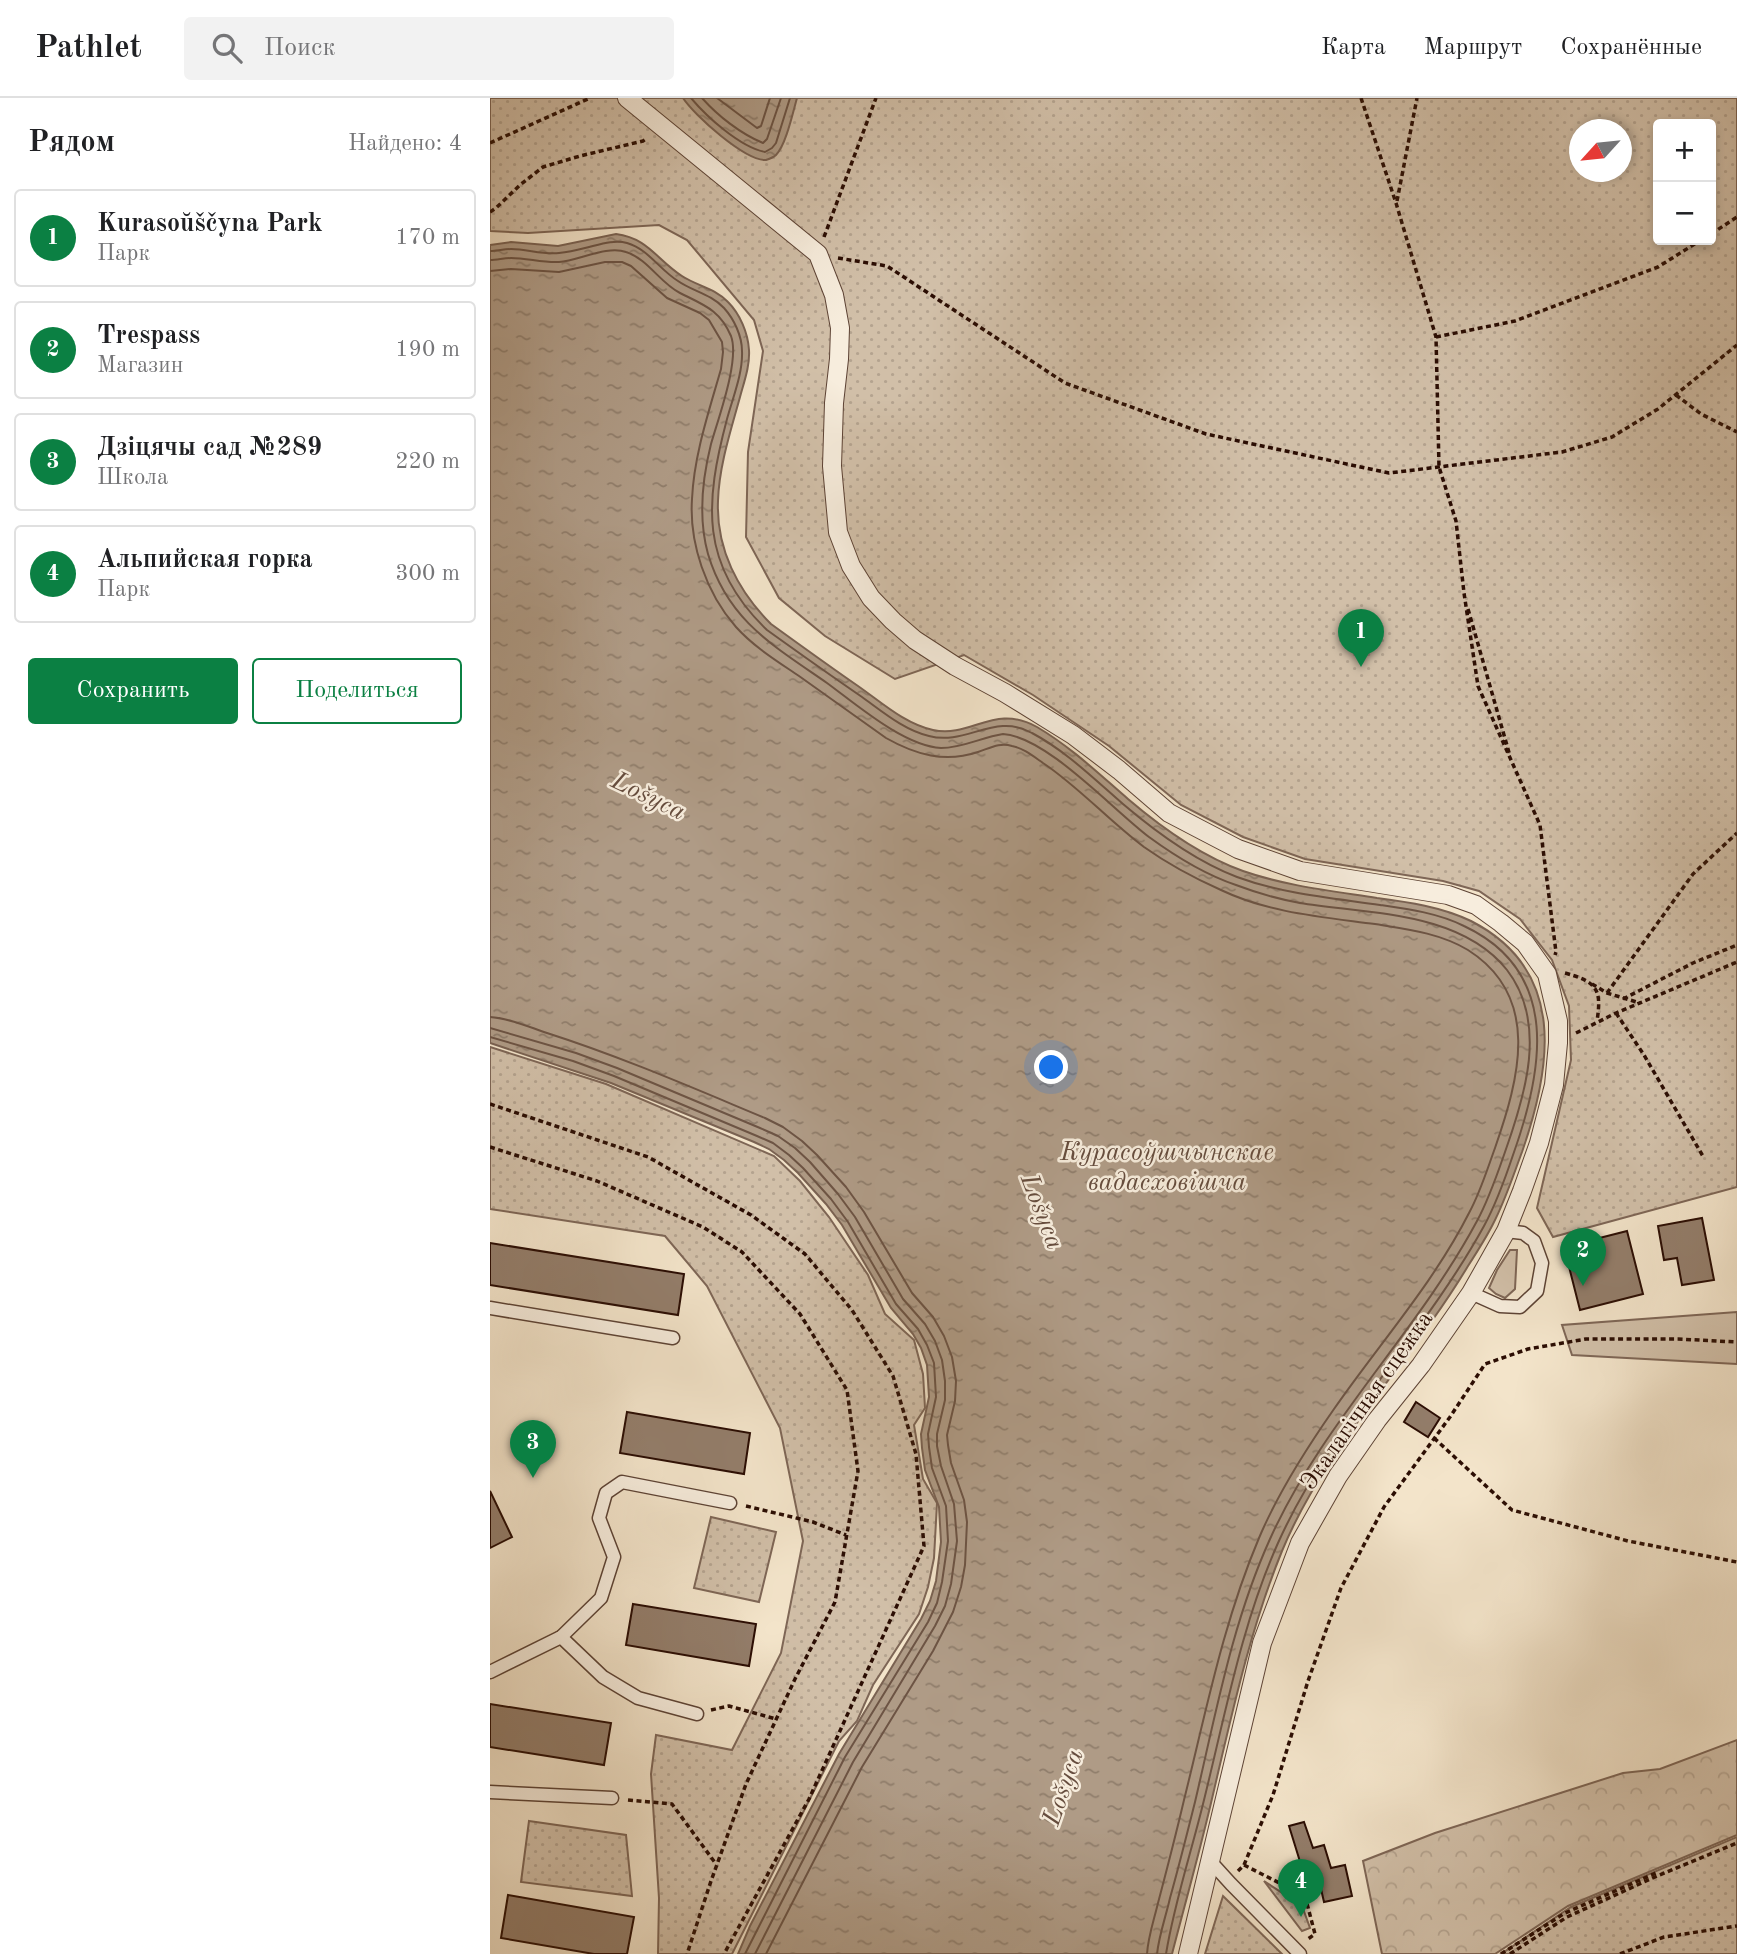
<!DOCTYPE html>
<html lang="ru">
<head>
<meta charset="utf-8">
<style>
	body { margin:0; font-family:"Old Standard TT",serif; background:#f2f2f2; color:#202124 }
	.controls { position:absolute; right:21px; top:21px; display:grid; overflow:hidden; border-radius:7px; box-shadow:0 4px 10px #0003 }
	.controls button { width:63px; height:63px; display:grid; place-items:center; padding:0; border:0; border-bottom:2px solid #e0e0e0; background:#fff; color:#202124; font:35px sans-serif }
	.compass { position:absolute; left:1079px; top:21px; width:63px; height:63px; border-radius:50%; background:#fff; box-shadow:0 4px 10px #0003; rotate:243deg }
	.you { position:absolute; left:562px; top:970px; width:24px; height:24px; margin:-18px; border:5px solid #fff; border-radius:50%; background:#1a73e8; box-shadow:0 0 0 10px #1a73e833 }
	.badge { display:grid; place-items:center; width:46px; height:46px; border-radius:50%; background:#0b8043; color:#fff; font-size:23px; font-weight:700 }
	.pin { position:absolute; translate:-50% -58px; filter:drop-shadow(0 2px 4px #0008) }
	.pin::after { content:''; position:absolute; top:37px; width:24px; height:21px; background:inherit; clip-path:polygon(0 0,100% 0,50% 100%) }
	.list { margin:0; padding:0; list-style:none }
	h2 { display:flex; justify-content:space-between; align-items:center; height:91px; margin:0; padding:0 28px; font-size:30px }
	h2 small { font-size:23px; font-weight:400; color:#757577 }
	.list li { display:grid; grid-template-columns:46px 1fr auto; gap:21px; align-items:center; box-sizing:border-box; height:98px; margin:0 14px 14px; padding:0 14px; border:2px solid #e0e0e0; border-radius:7px }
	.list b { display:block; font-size:26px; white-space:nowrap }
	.list p { margin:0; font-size:23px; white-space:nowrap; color:#757577 }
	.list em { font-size:23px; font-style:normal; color:#757577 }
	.actions { display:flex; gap:14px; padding:21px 28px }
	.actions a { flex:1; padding:16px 0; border:2px solid #0b8043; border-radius:7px; text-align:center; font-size:24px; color:#0b8043 }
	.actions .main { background:#0b8043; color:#fff }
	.icon { flex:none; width:38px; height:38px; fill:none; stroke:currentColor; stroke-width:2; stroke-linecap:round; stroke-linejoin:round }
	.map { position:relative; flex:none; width:1247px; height:1856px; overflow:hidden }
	header { display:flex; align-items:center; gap:42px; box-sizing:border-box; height:98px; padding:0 35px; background:#fff; border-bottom:2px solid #e0e0e0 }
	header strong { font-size:33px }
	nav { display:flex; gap:38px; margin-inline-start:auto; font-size:24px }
	.search { width:490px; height:63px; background:#f2f2f2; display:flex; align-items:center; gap:18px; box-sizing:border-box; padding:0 24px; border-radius:7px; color:#757577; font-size:26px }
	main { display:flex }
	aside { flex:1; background:#fff }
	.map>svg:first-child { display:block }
	.grass { fill:#d1bfa8; stroke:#7e6656; stroke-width:2 }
	.forest { fill:url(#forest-crowns); stroke:#7e6656; stroke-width:2 }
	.park { fill:url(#park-dots); stroke:#7e6656; stroke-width:2; fill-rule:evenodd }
	.water { fill:url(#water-ripples); stroke:#7a6252; stroke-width:2 }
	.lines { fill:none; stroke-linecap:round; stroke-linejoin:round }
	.shore { stroke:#6d5444; stroke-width:2 }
	.building { fill:#937d6a; stroke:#2b0d03; stroke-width:2 }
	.service-casing { stroke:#5d4335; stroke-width:15 }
	.pedestrian-casing { stroke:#5d4335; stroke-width:20 }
	.path { stroke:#2b0d03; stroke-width:3.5; stroke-dasharray:5 3.5; stroke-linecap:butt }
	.service { stroke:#f7eddd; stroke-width:12 }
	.pedestrian { stroke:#f7eddd; stroke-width:18 }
	.labels { text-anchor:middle; stroke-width:5; stroke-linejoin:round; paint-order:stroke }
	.street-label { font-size:24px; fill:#2b0d03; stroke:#f7eddd }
	.water-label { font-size:26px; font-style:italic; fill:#664d3e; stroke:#f7eddd }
</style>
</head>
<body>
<header>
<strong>Pathlet</strong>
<div class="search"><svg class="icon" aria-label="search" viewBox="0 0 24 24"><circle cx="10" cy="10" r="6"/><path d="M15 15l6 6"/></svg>Поиск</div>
<nav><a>Карта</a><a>Маршрут</a><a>Сохранённые</a></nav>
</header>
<main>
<aside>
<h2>Рядом<small>Найдено: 4</small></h2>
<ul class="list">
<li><span class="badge">1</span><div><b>Kurasoŭščyna Park</b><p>Парк</p></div><em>170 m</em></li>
<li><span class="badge">2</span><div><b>Trespass</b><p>Магазин</p></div><em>190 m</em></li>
<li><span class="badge">3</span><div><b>Дзіцячы сад №289</b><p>Школа</p></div><em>220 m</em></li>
<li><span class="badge">4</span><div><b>Альпийская горка</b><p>Парк</p></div><em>300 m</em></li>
</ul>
<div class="actions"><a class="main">Сохранить</a><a>Поделиться</a></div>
</aside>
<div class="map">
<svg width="1247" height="1856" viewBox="0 0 1247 1856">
	<defs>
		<pattern id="forest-crowns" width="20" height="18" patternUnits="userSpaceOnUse" patternTransform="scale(1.75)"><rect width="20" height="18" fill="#d1bfa8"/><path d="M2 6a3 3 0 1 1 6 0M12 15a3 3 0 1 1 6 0" fill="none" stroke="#b4a38f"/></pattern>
		<pattern id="park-dots" width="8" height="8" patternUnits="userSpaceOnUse" patternTransform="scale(1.75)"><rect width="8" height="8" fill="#d1bfa8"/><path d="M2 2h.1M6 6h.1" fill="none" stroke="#b4a38f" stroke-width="1.8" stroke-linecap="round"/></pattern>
		<pattern id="water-ripples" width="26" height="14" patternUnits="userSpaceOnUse" patternTransform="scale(1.75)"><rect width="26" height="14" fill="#af9b86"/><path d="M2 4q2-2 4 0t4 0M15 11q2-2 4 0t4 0" fill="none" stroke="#8f7d6b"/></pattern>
	</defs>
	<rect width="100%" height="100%" fill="#f3e4ca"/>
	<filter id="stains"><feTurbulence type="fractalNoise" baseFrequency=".00286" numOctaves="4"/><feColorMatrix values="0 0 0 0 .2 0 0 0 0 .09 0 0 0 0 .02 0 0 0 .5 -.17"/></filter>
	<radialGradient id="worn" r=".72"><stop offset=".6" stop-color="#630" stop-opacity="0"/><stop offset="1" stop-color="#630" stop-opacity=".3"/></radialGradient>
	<g class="grass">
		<path d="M 1020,1152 L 1027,1152 L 1025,1191 L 1015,1200 L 1006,1196 L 999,1190 L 1007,1172 Z"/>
		<path d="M 1247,1214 L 1247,1266 L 1082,1257 L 1072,1227 Z"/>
	</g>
	<path class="forest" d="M 1247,1642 L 1247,1737 L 1078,1808 L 1005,1856 L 892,1856 L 873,1763 L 945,1735 L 1133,1675 L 1170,1671 Z"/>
	<g class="park">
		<path d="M 0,0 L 1247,0 L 1247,1089 L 1063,1139 L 1047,1110 L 1081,962 L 1079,908 L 1062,862 L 1030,821 L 989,793 L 953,783 L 815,761 L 753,739 L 691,707 L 619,648 L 543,597 L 474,557 L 405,581 L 335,538 L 289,500 L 256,439 L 258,354 L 273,253 L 264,222 L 197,142 L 169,127 L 38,135 L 0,133 ZM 1168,26 L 1221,26 L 1221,142 L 1168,142 ZM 1090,32 L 1132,32 L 1132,74 L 1090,74 Z"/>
		<path d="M 0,949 L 116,986 L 284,1058 L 310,1083 L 339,1119 L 378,1177 L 395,1216 L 424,1242 L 433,1276 L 435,1310 L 424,1327 L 433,1381 L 447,1405 L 444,1460 L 438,1489 L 429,1516 L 383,1587 L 367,1623 L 349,1643 L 242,1856 L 168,1856 L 169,1800 L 161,1676 L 166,1637 L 242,1652 L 291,1555 L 313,1443 L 290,1330 L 217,1188 L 175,1138 L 0,1111 Z"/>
		<path d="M 221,1419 L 286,1434 L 269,1504 L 204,1490 Z"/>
		<path d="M 39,1723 L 136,1737 L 142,1798 L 31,1784 Z"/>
		<path d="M 1247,1739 L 1247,1856 L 1011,1856 L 1081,1809 Z"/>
		<path d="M 774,1783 L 812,1808 L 820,1830 L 812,1833 Z"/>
		<path d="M 733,1798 L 792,1856 L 715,1856 Z"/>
	</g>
	<g class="water">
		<path d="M 193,0 L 307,0 C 303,14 296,47 286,57 C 284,59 279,61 276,62 C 255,63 204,17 193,0 Z"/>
		<path d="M 126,136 C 158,140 167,162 192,178 C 207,188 225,190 238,204 C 250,216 258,235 259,252 C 260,268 254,284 250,299 C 241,332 229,368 228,403 C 226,451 248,493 281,526 C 310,547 339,568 368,588 C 391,604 415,626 443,632 C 482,640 504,605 547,629 C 581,649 609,676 638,701 C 672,730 711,758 753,773 C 796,788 842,793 887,800 C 918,804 952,809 981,823 C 1077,872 1062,968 1032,1054 C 1023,1078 1015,1103 1003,1126 C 996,1140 987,1154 978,1168 C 920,1265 836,1347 792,1453 C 759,1534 741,1620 721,1705 C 709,1756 695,1806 682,1856 L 248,1856 L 260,1828 L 349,1656 L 431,1521 L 440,1503 L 446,1483 L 451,1444 L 449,1409 L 435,1372 L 432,1350 L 431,1336 L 439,1299 L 437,1267 L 431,1250 L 423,1236 L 401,1210 L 352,1127 L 336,1106 L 308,1075 L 294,1062 L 279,1051 L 264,1044 L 121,985 L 0,945 L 0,147 L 21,144 L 68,148 Z"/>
	</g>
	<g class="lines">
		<g class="shore">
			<path d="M 201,0 C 217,19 250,49 275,54 L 282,50 L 286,45 L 300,0"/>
			<path d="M 212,0 C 228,18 251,36 273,45 L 277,41 L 291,0"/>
			<path d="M 227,0 L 267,30 L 271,28 L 280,0"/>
			<path d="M 0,153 C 7,153 14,151 21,151 C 37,151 53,157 69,155 C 78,154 87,152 95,150 C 108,147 124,141 137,145 C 158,151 170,172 188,183 C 202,193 221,196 234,210 C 244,221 252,238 252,253 C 253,275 243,299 237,321 C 215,404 209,467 277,532 C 309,555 340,577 372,599 C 393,614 414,632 439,638 C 476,648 505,614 542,635 C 576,653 604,681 633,706 C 667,735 705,763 747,779 C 793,796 842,800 890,807 C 918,811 948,815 974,828 C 1072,874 1053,973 1023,1057 C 1015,1081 1006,1106 994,1128 C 933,1239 840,1329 788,1445 C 751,1528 735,1618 713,1706 C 701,1755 684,1806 676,1856"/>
			<path d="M 0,162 C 7,162 14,160 21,160 C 37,160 53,165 69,164 C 88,163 117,147 136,154 C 158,161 170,185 190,195 C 214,207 230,212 241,238 C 250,262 228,321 221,346 C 212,382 208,420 218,456 C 238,523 284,548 337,585 C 367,607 414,648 451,650 C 473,650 492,639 513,636 C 557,639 622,711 659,739 C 685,758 716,777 746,787 C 767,795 788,801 810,805 C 878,816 970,813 1017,872 C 1058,925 1035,998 1015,1054 C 1007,1077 999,1101 987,1123 C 927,1235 832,1325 780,1441 C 742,1525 726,1615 705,1704 C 697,1736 689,1768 680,1800 C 676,1818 669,1837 667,1856"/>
			<path d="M 0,173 L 21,171 L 69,174 L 115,164 L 132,164 L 141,168 L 177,200 L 210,215 L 219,222 L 232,244 L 233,254 L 231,271 C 219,313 204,357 202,401 C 199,445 216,495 246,529 C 264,549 287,563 309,578 C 338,599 367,619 396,640 C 426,657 455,665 488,654 C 500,650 510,644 522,648 C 533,650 543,658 553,665 C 589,689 619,723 654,749 C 678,766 704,780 731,792 C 779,815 833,819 885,826 C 916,831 950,835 978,852 C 1052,899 1029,981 1005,1050 C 997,1072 990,1095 979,1115 C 943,1186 889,1246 844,1311 C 816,1351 788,1395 769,1440 C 733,1525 716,1614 694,1702 C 686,1736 677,1771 668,1805 C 664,1822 658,1839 657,1856"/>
			<path d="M 0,919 C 19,920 39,929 57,935 C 132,959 203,990 275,1020 L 293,1029 L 312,1043 L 327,1057 L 356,1089 L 374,1114 L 422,1195 L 443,1219 L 454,1238 L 462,1259 L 466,1283 L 465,1303 L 457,1337 L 458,1347 L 461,1365 L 474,1402 L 477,1424 L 475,1467 L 471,1489 L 463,1514 L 443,1553 L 372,1669 L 276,1856"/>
			<path d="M 0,930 L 86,955 L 127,970 L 270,1030 L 288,1038 L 305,1050 L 320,1064 L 348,1096 L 365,1119 L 413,1201 L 435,1226 L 445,1243 L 452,1262 L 455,1283 L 455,1302 L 447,1336 L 447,1348 L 451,1368 L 464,1406 L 467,1443 L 461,1486 L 455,1508 L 445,1528 L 363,1664 L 265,1856"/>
			<path d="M 0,939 L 83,963 L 124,978 L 267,1038 L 283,1045 L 299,1057 L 313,1070 L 341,1101 L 358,1124 L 406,1206 L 428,1231 L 437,1247 L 444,1265 L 446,1299 L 438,1336 L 439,1349 L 442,1370 L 456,1408 L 458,1443 L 452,1484 L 447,1505 L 438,1524 L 355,1659 L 255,1856"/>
		</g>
	</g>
	<g class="building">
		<path d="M 1212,1120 L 1224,1182 L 1192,1187 L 1187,1160 L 1174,1162 L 1168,1128 Z"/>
		<path d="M 1137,1133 L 1153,1196 L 1090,1212 L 1074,1149 Z"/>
		<path d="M 0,1145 L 194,1176 L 188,1217 L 0,1187 Z"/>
		<path d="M 926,1304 L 950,1320 L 938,1339 L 914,1324 Z"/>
		<path d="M 137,1314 L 260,1335 L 254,1376 L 130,1355 Z"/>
		<path d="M 0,1393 L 22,1439 L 0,1450 Z"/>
		<path d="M 143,1506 L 266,1526 L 259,1568 L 136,1547 Z"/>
		<path d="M 0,1606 L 121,1625 L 114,1667 L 0,1649 Z"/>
		<path d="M 814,1724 L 823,1750 L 834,1747 L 841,1770 L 855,1767 L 862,1798 L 834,1804 L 831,1791 L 822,1793 L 816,1769 L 812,1770 L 799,1728 Z"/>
		<path d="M 18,1797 L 144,1819 L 137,1856 L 104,1856 L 11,1840 Z"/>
	</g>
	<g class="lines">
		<defs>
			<g id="service">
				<path d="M 981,1195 L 1010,1208 L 1030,1209 L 1047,1193 L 1052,1165 L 1044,1143 L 1033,1135 L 1016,1133"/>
				<path d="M 0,1210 L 183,1240"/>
				<path d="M 71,1539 L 113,1579 L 148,1600 L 207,1616"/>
				<path d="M 0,1574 L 71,1539 L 111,1500 L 124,1459 L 109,1420 L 116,1395 L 132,1384 L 240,1405"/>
				<path d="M 0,1694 L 122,1700"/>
				<path d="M 721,1764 L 741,1786 L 810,1856"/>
			</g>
			<path id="pedestrian" d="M 137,0 L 328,156 L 344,197 L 350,230 L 349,261 L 344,305 L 342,368 L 348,434 L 361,468 L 381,500 L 403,523 L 425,542 L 465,568 L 515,595 L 583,637 L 629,672 L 679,715 L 748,751 L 810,773 L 958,797 L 986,807 L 1011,825 L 1035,845 L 1057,876 L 1068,923 L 1068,945 L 1064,987 L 1049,1045 L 1032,1093 L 1016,1133 L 981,1195 L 931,1267 L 887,1322 L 848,1378 L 810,1445 L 772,1545 L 698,1856"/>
		</defs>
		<use href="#service" class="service-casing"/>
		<use href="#pedestrian" class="pedestrian-casing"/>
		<g class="path">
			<path d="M 871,0 L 906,105 L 946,239 L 949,369 L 966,423 L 974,495 L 988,588 L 1050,727 L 1066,854 L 1065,857"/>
			<path d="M 0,45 L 100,0"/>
			<path d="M 907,103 L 927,0"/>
			<path d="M 0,114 L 6,110 L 30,87 L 53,69 L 90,58 L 153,43 L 156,41"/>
			<path d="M 1221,136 L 1247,119"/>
			<path d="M 334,139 L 386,0"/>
			<path d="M 348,160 L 397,168 L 575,285 L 716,336 L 899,375 L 1072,354 L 1122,339 L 1168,311 L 1247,247"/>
			<path d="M 946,239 L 1025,223 L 1168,169 L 1211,142"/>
			<path d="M 1186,297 L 1211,316 L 1247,334"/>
			<path d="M 978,511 L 1020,658"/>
			<path d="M 1075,875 C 1107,884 1112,891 1107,923"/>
			<path d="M 1102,886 L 1117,895 L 1150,905"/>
			<path d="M 1117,895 L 1203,776 L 1247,735"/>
			<path d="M 1133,901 L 1203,865 L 1247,847"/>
			<path d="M 1126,915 L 1154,957 L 1214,1060"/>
			<path d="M 1086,935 L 1126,915 L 1247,864"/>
			<path d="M 0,1006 L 158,1059 L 261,1117 L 315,1156 L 362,1212 L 403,1278 L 426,1356 L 434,1448 L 319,1701 L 234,1856"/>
			<path d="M 0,1049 L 107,1083 L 213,1129 L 252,1154 L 310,1216 L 357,1292 L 368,1373 L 345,1504 L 305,1581 L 256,1686 L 221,1783 L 197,1856"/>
			<path d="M 944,1340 L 1022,1412 L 1138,1443 L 1247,1464"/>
			<path d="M 256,1408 L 323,1424 L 356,1437"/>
			<path d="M 221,1612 L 239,1608 L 286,1621"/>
			<path d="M 138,1702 L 182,1706 L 226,1766"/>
			<path d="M 754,1767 L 783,1697 L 818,1583 L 851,1490 L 894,1409 L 960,1319 L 995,1266 L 1038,1251 L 1096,1241 L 1188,1241 L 1247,1244"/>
			<path d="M 748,1773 L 754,1767 L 815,1798 L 825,1836 L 818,1841"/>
			<path d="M 1011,1856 L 1075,1815 L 1166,1775 L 1167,1778"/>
			<path d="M 1020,1856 L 1077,1819 L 1167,1778 L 1247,1745"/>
			<path d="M 1130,1856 L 1174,1839 L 1247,1828"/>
		</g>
		<use href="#service" class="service"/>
		<use href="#pedestrian" class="pedestrian"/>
	</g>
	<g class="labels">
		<g class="street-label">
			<text transform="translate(876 1302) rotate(-55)" y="8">Экалагічная сцежка</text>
		</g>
		<g class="water-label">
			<text transform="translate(159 697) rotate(26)" y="9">Lošyca</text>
			<text x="677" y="1062">Курасоўшчынскае<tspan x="677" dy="30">вадасховішча</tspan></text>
			<text transform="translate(553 1113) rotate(69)" y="9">Lošyca</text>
			<text transform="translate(572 1689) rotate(-71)" y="9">Lošyca</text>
		</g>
	</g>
	<rect width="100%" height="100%" filter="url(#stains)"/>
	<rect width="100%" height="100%" fill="url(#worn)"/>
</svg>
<div class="controls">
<button>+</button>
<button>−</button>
</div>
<svg class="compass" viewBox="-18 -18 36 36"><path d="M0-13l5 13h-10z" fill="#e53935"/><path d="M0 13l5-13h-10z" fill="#757577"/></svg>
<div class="you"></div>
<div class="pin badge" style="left:871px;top:569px">1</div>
<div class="pin badge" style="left:1093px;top:1188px">2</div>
<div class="pin badge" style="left:43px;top:1380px">3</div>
<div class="pin badge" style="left:811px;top:1819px">4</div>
</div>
</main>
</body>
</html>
